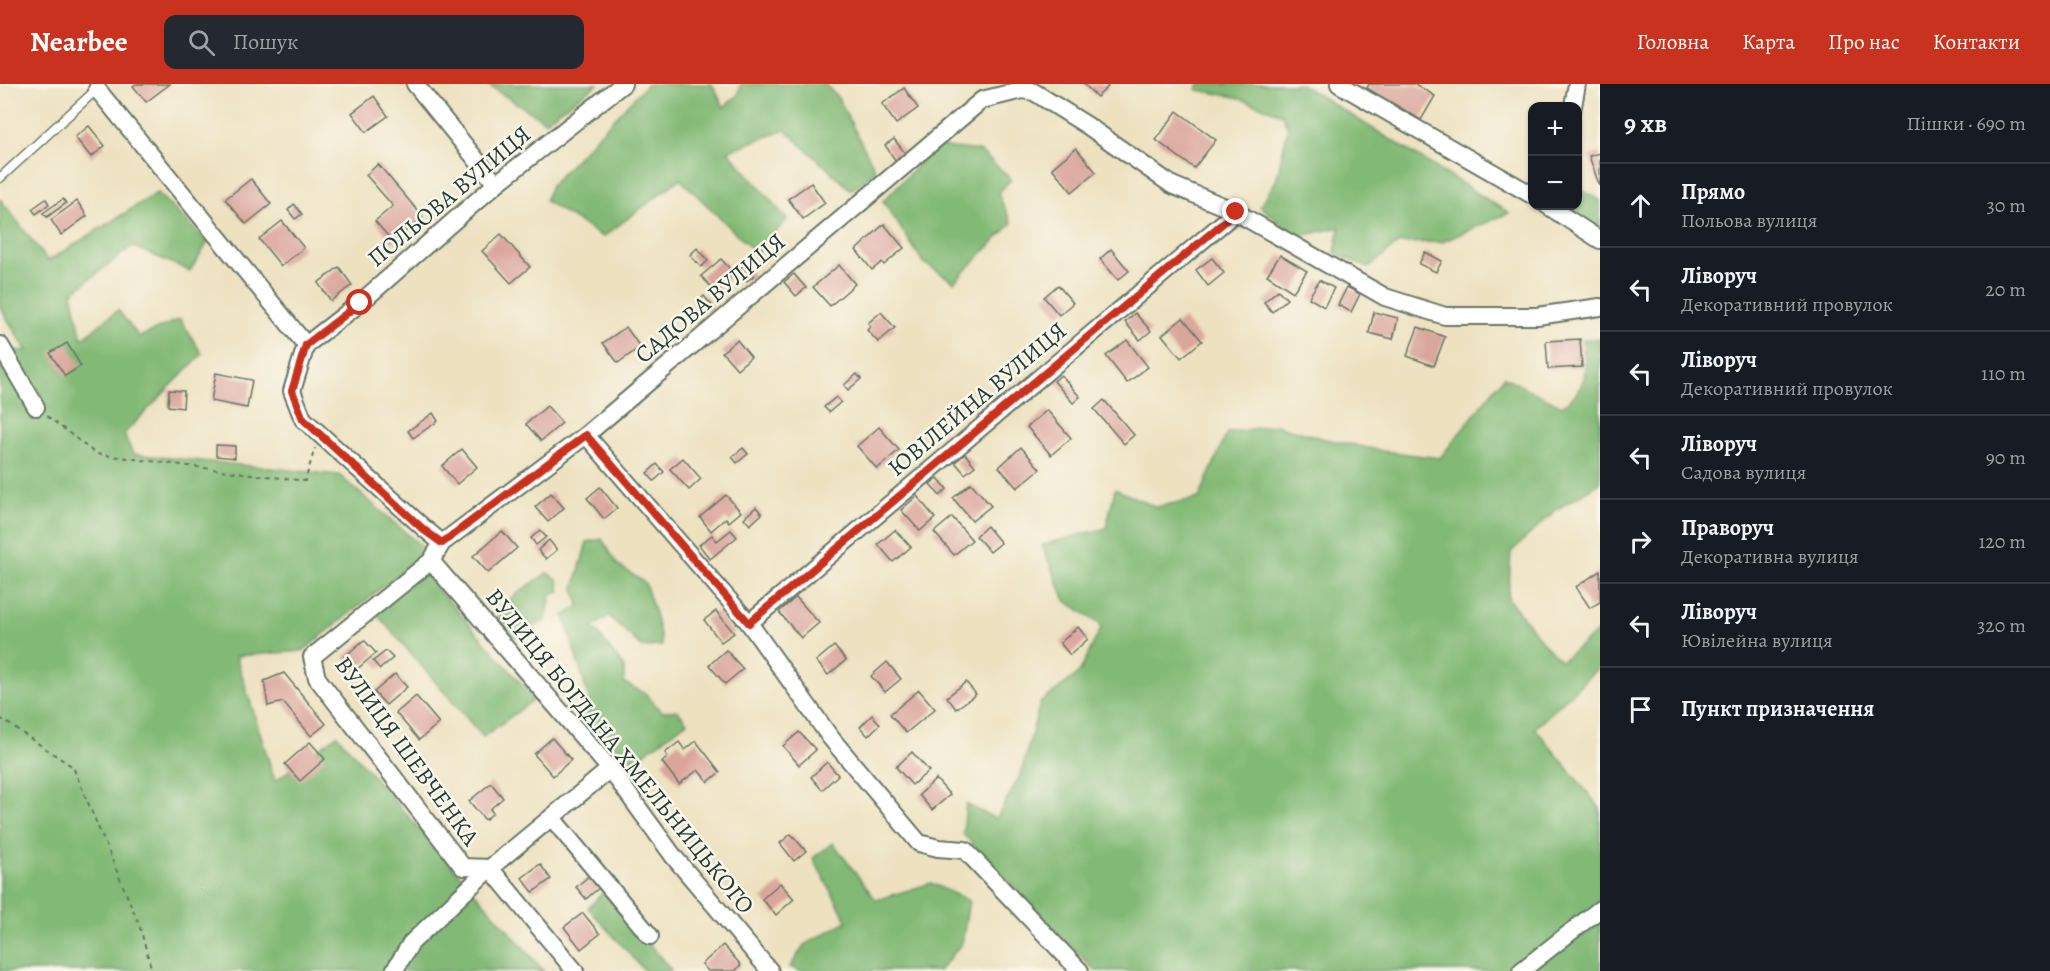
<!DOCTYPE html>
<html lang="uk">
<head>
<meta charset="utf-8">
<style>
	body { margin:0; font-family:Alegreya,serif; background:#242831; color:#f1f3f6 }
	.controls { position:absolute; right:18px; top:18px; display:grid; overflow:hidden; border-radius:12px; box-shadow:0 2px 4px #0004 }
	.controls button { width:54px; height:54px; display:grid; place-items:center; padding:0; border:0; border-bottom:2px solid #363941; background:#171b24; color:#f1f3f6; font:30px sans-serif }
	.stop { position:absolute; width:18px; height:18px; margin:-14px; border:4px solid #c8321e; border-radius:50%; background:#fff }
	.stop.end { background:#c8321e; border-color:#fff; box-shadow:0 2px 6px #0008 }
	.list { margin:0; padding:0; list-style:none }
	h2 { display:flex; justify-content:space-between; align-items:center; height:78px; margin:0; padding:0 24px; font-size:26px }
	h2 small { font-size:20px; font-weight:400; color:#9ea1a6 }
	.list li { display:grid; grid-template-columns:39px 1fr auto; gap:18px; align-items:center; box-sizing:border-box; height:84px; padding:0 24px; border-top:2px solid #363941 }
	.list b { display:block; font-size:22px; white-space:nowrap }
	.list p { margin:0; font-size:20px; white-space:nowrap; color:#9ea1a6 }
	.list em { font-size:20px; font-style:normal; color:#9ea1a6 }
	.icon { flex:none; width:33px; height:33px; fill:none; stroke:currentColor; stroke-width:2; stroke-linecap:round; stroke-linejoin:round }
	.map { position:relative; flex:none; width:1600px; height:887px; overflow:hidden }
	header { display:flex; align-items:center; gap:36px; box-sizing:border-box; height:84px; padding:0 30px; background:#c8321e; color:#fff }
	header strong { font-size:28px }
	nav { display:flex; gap:33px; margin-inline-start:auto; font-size:21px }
	.search { width:420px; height:54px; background:#242831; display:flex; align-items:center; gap:15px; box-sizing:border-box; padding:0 21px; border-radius:12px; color:#9ea1a6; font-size:22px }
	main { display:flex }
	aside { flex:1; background:#171b24 }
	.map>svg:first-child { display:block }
	.forest { fill:#82b976; stroke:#507b55; stroke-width:1.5 }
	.building { fill:#daa69b }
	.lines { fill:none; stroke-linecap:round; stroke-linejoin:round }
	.lane-casing { stroke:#677665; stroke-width:11 }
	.street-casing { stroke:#677665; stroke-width:20 }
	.path { stroke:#677665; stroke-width:2; stroke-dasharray:4.5 4.5; stroke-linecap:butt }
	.lane { stroke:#fff; stroke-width:8 }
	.street { stroke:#fff; stroke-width:16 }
	.route { stroke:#c8321e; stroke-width:8 }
	.labels { text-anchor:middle; stroke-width:5; stroke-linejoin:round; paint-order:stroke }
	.street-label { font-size:24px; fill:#1f3d34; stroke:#fbf7ec }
</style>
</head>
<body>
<header>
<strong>Nearbee</strong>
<div class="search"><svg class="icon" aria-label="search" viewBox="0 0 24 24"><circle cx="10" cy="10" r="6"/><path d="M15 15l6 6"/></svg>Пошук</div>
<nav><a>Головна</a><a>Карта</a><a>Про нас</a><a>Контакти</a></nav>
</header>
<main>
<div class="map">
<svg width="1600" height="887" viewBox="0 0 1600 887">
	<rect width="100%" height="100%" fill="#fbf7ec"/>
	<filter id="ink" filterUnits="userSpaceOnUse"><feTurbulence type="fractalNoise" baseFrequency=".0167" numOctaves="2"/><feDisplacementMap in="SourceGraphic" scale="12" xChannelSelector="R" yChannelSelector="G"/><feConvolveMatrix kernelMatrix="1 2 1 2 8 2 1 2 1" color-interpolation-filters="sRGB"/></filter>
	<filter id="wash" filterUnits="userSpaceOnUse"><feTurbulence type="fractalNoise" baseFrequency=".008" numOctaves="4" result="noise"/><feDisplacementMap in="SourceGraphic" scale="24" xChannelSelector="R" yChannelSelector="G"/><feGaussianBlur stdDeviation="1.35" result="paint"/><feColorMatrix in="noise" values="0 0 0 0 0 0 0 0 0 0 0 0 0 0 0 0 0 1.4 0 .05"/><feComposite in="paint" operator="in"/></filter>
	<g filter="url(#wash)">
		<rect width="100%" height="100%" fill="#ede1c0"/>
		<g class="forest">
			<path d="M 486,0 L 598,0 L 545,37 Z"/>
			<path d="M 647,0 L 712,0 L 724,23 L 738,11 L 741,0 L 825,0 L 838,14 L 876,87 L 851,106 L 785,46 L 728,67 L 787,135 L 757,170 L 680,95 L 603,153 L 545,117 L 551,101 Z"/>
			<path d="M 1198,0 L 1301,0 L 1509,129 L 1442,158 L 1399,159 L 1368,184 L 1335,169 L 1340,143 L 1297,153 L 1260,122 L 1276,97 L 1288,44 L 1282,30 L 1236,13 L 1196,6 Z"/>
			<path d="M 936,62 L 980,67 L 1011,95 L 998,110 L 1012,139 L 954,198 L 923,178 L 883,117 Z"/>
			<path d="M 1578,104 L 1600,116 L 1600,150 L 1557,122 L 1578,122 Z"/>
			<path d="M 157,109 L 208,158 L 190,187 L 132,162 L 72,209 L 82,255 L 118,226 L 139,253 L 180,235 L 202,270 L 124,350 L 133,370 L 339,391 L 427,467 L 303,567 L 236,572 L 275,697 L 337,651 L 544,887 L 0,887 L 0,265 L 27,267 L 0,223 L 0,115 L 48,177 Z"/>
			<path d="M 1598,254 L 1600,258 L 1600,399 L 1557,425 L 1511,468 L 1508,514 L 1544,560 L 1561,577 L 1600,546 L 1600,582 L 1535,644 L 1600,724 L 1600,887 L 1095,887 L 963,750 L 966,720 L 996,735 L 1021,690 L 1040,619 L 1079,589 L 1102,542 L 1065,516 L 1042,461 L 1106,444 L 1115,405 L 1156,423 L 1199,414 L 1227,349 L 1276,341 L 1325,355 L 1383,367 L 1440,374 L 1504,293 L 1562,322 C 1590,302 1586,287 1583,256 Z"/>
			<path d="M 602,455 L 617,480 L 645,499 L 656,533 L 662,562 L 642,563 L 609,532 L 593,543 L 624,583 L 624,599 L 645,609 L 662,628 L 677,626 L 687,638 L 623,685 L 583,637 L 589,615 L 564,532 L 579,522 L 574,504 L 587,458 Z"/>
			<path d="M 424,489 L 535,615 L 483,653 L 375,528 Z"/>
			<path d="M 547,489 L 558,496 L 560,508 L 551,511 L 546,536 L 508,557 L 495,539 L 511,514 Z"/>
			<path d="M 833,759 L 876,816 L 931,799 L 969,817 L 962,859 L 939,887 L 799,887 L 790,883 L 804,861 L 847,837 L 813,774 Z"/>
			<path d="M 604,807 L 672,887 L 645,887 L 588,824 Z"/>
		</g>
		<g id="blocks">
			<g class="building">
				<path d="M 136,0 L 170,0 L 146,18 L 133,2 Z"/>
				<path d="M 1084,0 L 1105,0 L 1108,3 L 1097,13 Z"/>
				<path d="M 1369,0 L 1415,0 L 1435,12 L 1421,36 L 1367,4 Z"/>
				<path d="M 904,4 L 918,24 L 896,40 L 882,20 Z"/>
				<path d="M 374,12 L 388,32 L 366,48 L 352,29 Z"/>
				<path d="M 1177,27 L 1216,56 L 1194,84 L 1156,56 Z"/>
				<path d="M 89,42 L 105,62 L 91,73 L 75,53 Z"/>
				<path d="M 894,55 L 905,69 L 895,76 L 885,61 Z"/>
				<path d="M 1076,64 L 1096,88 L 1072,108 L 1052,84 Z"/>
				<path d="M 1600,69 L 1600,103 L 1589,72 Z"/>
				<path d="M 378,80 L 423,133 L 393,158 L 375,137 L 393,122 L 366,91 Z"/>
				<path d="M 251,95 L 271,120 L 246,140 L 225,115 Z"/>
				<path d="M 811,99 L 825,119 L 803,135 L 788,115 Z"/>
				<path d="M 46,115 L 49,120 L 36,130 L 32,125 Z"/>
				<path d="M 63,115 L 66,119 L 47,133 L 43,129 Z"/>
				<path d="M 77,117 L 87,132 L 61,151 L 51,136 Z"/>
				<path d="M 294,120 L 302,130 L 295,135 L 288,126 Z"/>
				<path d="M 282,137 L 304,164 L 281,182 L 259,155 Z"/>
				<path d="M 884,140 L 904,164 L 884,181 L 882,178 L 872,186 L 856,166 Z"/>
				<path d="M 501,150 L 530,183 L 511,199 L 482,167 Z"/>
				<path d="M 697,164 L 708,177 L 701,183 L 690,171 Z"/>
				<path d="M 1111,165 L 1129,187 L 1118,196 L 1100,175 Z"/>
				<path d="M 1425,168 L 1442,177 L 1436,188 L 1419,180 Z"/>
				<path d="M 1280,171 L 1307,187 L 1293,208 L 1267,191 Z"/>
				<path d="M 1212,174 L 1224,189 L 1208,202 L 1196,186 Z"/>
				<path d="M 721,175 L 734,189 L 714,206 L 701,192 Z"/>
				<path d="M 744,181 L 754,192 L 747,197 L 738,186 Z"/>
				<path d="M 839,181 L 855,200 L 830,222 L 813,203 Z"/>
				<path d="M 339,183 L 352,201 L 331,217 L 318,199 Z"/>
				<path d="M 794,190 L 806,204 L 796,212 L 784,198 Z"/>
				<path d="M 1319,196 L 1334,204 L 1324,223 L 1309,214 Z"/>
				<path d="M 1058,201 L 1073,219 L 1059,231 L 1044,213 Z"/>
				<path d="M 1347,203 L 1360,210 L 1351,228 L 1338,221 Z"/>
				<path d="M 1278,206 L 1287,215 L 1272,228 L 1264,218 Z"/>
				<path d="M 704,212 L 714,224 L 708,229 L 698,218 Z"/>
				<path d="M 881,228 L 895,244 L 878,258 L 867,246 L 871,242 L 868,239 Z"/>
				<path d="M 1374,228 L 1398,234 L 1393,255 L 1369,249 Z"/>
				<path d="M 1135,229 L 1151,247 L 1140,256 L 1125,238 Z"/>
				<path d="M 1183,234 L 1202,257 L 1181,274 L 1162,251 Z"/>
				<path d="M 626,243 L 640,263 L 618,279 L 603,259 Z"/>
				<path d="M 1418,243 L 1445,253 L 1434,282 L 1407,272 Z"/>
				<path d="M 1580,255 L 1582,283 L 1548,285 L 1546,257 Z"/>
				<path d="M 737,256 L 751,273 L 737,285 L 722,268 Z"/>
				<path d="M 1127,256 L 1148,283 L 1127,299 L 1106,272 Z"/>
				<path d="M 67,259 L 81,282 L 65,292 L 50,269 Z"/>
				<path d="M 216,289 L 252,296 L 247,324 L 211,317 Z"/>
				<path d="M 857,290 L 861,295 L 848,306 L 844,301 Z"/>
				<path d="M 1061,291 L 1080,313 L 1073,319 L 1054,297 Z"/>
				<path d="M 169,306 L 184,307 L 183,324 L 168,322 Z"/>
				<path d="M 836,313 L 841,318 L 829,328 L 824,323 Z"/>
				<path d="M 1104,316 L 1134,351 L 1124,360 L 1094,325 Z"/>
				<path d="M 547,322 L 562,339 L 541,357 L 526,340 Z"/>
				<path d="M 1047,326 L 1071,354 L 1051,371 L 1027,343 Z"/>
				<path d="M 433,329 L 438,337 L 413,354 L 408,347 Z"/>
				<path d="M 879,343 L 899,366 L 877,385 L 857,362 Z"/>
				<path d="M 216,361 L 235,362 L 235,374 L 216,372 Z"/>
				<path d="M 1021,363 L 1040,385 L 1017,404 L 999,383 Z"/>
				<path d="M 743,364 L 748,370 L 737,379 L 732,373 Z"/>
				<path d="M 462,365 L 477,383 L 457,400 L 442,382 Z"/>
				<path d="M 965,370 L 975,382 L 965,390 L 955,378 Z"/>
				<path d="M 683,374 L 701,395 L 689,406 L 670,385 Z"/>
				<path d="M 657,380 L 664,388 L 654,397 L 647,389 Z"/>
				<path d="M 938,394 L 947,405 L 940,412 L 930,400 Z"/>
				<path d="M 971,399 L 991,422 L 972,437 L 953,414 Z"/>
				<path d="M 600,403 L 617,424 L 604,435 L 587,414 Z"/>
				<path d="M 551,409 L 564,424 L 548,438 L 535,423 Z"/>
				<path d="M 726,411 L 741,428 L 729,438 L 726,434 L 711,447 L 700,433 Z"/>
				<path d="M 917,412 L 935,434 L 920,447 L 901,426 Z"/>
				<path d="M 756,423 L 762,430 L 750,441 L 744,434 Z"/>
				<path d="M 952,433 L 972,456 L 954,471 L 934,448 Z"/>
				<path d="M 987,442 L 1001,459 L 990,468 L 976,452 Z"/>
				<path d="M 540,446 L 546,453 L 536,461 L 531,454 Z"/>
				<path d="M 731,446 L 737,453 L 710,475 L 699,461 L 712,451 L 717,457 Z"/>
				<path d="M 895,446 L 911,463 L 893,478 L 878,460 Z"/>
				<path d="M 502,447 L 517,464 L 488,489 L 473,472 Z"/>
				<path d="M 549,456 L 557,466 L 546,475 L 538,466 Z"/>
				<path d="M 1600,487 L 1600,518 L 1590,524 L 1576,503 Z"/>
				<path d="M 796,513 L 819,539 L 801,554 L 779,528 Z"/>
				<path d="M 716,527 L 734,549 L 721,558 L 704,536 Z"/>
				<path d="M 1078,543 L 1088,555 L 1070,571 L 1060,559 Z"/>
				<path d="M 364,556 L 376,569 L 355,587 L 344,573 Z"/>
				<path d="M 834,562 L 846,576 L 828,591 L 816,577 Z"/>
				<path d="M 726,566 L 743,585 L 725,600 L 709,581 Z"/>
				<path d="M 386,567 L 393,574 L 380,585 L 373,577 Z"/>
				<path d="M 887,578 L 901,595 L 885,608 L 871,592 Z"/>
				<path d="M 284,589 L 326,640 L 311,652 L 283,618 L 268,622 L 264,597 Z"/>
				<path d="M 395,590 L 407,603 L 386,621 L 374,608 Z"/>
				<path d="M 966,598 L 976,610 L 956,625 L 947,613 Z"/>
				<path d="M 919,606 L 935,625 L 906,649 L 890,630 Z"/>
				<path d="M 416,612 L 439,639 L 419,656 L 396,629 Z"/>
				<path d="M 872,631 L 880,640 L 868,652 L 860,643 Z"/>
				<path d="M 799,648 L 816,666 L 799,681 L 783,662 Z"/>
				<path d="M 552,654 L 571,676 L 553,692 L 534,670 Z"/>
				<path d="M 696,657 L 720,688 L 708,698 L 698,686 L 679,700 L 662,678 L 668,673 L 665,669 L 679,658 L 685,666 Z"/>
				<path d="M 310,658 L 325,675 L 300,697 L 285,680 Z"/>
				<path d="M 912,668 L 929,687 L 912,701 L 896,683 Z"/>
				<path d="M 827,678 L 838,691 L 822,706 L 811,693 Z"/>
				<path d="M 936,695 L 950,711 L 932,726 L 919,711 Z"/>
				<path d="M 491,699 L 503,714 L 490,725 L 493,729 L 485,736 L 469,717 Z"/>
				<path d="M 791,750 L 806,767 L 794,777 L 780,759 Z"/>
				<path d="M 540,780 L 551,795 L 533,808 L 522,794 Z"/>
				<path d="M 590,791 L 600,803 L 586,815 L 576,803 Z"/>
				<path d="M 780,799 L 794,815 L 776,831 L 762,815 Z"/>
				<path d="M 583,829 L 600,850 L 581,865 L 564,843 Z"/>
				<path d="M 723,861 L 741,881 L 735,887 L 708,887 L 702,880 Z"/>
			</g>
		</g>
	</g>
	<g filter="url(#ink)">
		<use href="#blocks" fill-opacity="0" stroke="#677665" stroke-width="1.5"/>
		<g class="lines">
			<defs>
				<path id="lane" d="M 0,94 L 97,5"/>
				<g id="street">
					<path d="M 415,0 L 496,100"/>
					<path d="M 1339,0 L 1532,111"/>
					<path d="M 97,5 L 306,261 L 292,307 L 303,335 L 425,445 L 442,459"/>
					<path d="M 1022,6 L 1034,8 L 1088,42 L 1172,101 L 1232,126 L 1385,213 L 1445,232 L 1537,232 L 1600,223"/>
					<path d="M 1573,22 L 1577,0"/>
					<path d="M 1548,122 L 1600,156"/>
					<path d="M 0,261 L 36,323"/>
					<path d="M 306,261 L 360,219 L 496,100 L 623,0"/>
					<path d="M 586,351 L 749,539 L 830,653 L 919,759 L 938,764 L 965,766 L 1080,887"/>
					<path d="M 431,477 L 610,685 L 674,773 L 770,887"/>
					<path d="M 749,539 L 1236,128"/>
					<path d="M 552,734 L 650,852"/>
					<path d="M 394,887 L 411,859 L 490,784 L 610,685"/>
					<path d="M 575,887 L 490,784 L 463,783 L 317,594 L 312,573 L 431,477 L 442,459 L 586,351 L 982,16 L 1022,6 L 1025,0"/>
					<path d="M 1521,887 L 1600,825"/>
				</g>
			</defs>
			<use href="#lane" class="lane-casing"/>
			<use href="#street" class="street-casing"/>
			<g class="path">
				<path d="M 47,332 L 96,370 L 305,397 L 315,364"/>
				<path d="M 0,634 L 73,683 L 139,840 L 152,887"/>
			</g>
			<use href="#lane" class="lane"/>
			<use href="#street" class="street"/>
		</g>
	</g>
	<g class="lines" filter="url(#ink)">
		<path class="route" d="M 360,219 L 306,261 L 292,307 L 303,335 L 424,446 L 442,459 L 586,351 L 749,539 L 1236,128"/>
	</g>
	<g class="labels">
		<g class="street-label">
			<text transform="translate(449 112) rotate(-40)" y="8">ПОЛЬОВА ВУЛИЦЯ</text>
			<text transform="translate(710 214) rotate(-40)" y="8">САДОВА ВУЛИЦЯ</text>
			<text transform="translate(977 315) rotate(-40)" y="8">ЮВІЛЕЙНА ВУЛИЦЯ</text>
			<text transform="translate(407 667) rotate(54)" y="8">ВУЛИЦЯ ШЕВЧЕНКА</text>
			<text transform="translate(620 667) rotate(51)" y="8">ВУЛИЦЯ БОГДАНА ХМЕЛЬНИЦЬКОГО</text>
		</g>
	</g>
</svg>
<div class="controls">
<button>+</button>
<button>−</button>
</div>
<div class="stop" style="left:360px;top:219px"></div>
<div class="stop end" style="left:1236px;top:128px"></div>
</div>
<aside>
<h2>9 хв<small>Пішки · 690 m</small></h2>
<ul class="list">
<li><svg class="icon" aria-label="ahead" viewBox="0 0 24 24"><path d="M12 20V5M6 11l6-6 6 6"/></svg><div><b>Прямо</b><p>Польова вулиця</p></div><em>30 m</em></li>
<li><svg class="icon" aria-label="left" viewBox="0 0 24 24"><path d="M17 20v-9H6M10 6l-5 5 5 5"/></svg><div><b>Ліворуч</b><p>Декоративний провулок</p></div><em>20 m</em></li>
<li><svg class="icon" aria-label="left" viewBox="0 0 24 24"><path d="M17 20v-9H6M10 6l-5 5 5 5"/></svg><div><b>Ліворуч</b><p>Декоративний провулок</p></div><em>110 m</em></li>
<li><svg class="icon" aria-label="left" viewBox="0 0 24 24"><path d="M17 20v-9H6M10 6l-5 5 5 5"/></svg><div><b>Ліворуч</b><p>Садова вулиця</p></div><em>90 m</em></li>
<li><svg class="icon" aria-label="right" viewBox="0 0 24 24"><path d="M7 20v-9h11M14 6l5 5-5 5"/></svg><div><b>Праворуч</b><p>Декоративна вулиця</p></div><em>120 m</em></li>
<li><svg class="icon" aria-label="left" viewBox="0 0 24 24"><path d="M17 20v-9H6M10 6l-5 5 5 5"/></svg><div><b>Ліворуч</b><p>Ювілейна вулиця</p></div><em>320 m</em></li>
<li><svg class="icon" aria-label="arrive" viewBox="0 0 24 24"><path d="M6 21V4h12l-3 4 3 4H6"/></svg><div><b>Пункт призначення</b></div></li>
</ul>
</aside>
</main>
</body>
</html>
